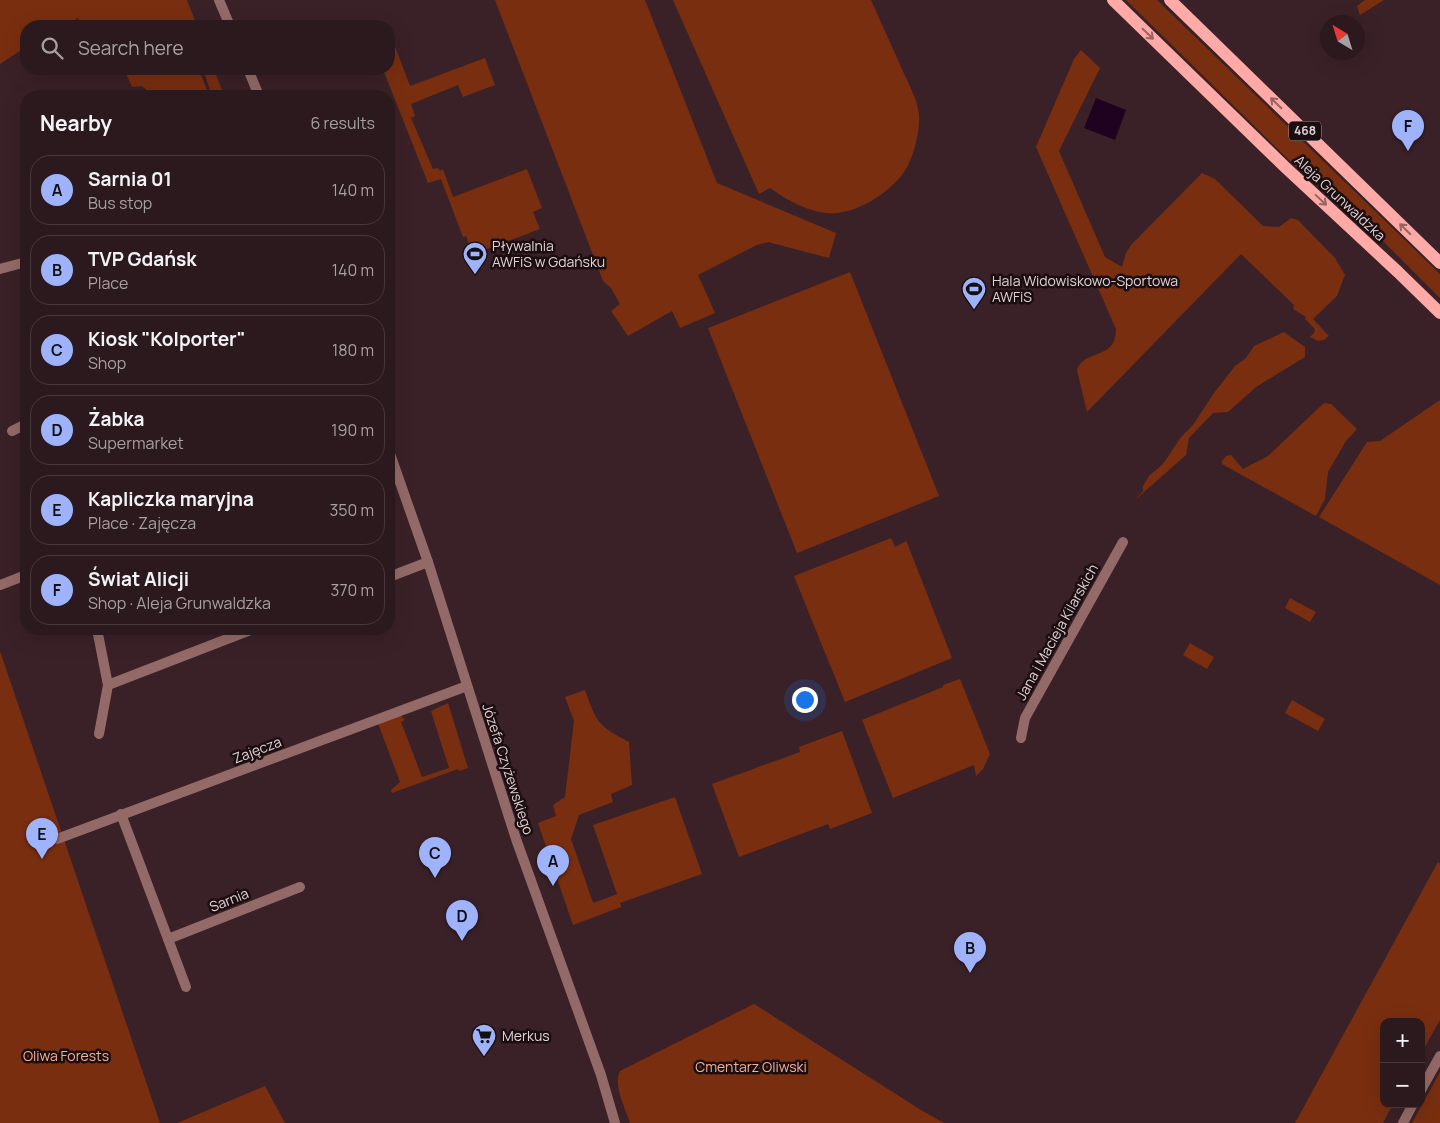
<!DOCTYPE html>
<html lang="en">
<head>
<meta charset="utf-8">
<style>
	body { margin:0; font-family:Manrope,sans-serif; background:#342226; color:#f1f3f6 }
	.controls { position:absolute; right:15px; bottom:15px; display:grid; overflow:hidden; border-radius:10px; box-shadow:0 5px 20px #0002 }
	.controls button { width:45px; height:45px; display:grid; place-items:center; padding:0; border:0; border-bottom:1px solid #48383b; background:#2c191d; color:#f1f3f6; font:25px sans-serif }
	.compass { position:absolute; left:1320px; top:15px; width:45px; height:45px; border-radius:50%; background:#2c191d; box-shadow:0 5px 20px #0002; rotate:322deg }
	.you { position:absolute; left:804px; top:699px; width:18px; height:18px; margin:-12px; border:4px solid #fff; border-radius:50%; background:#1a73e8; box-shadow:0 0 0 8px #1a73e833 }
	.badge { display:grid; place-items:center; width:32px; height:32px; border-radius:50%; background:#9fb3fd; color:#111; font-size:16px; font-weight:700 }
	.pin { position:absolute; translate:-50% -41px; filter:drop-shadow(0 1px 2px #0008) }
	.pin::after { content:''; position:absolute; top:26px; width:18px; height:15px; background:inherit; clip-path:polygon(0 0,100% 0,50% 100%) }
	.list { margin:0; padding:0; list-style:none }
	h2 { display:flex; justify-content:space-between; align-items:center; height:65px; margin:0; padding:0 20px; font-size:21px }
	h2 small { font-size:16px; font-weight:400; color:#a6a0a4 }
	.list li { display:grid; grid-template-columns:32px 1fr auto; gap:15px; align-items:center; box-sizing:border-box; height:70px; margin:0 10px 10px; padding:0 10px; border:1px solid #48383b; border-radius:20px }
	.list b { display:block; font-size:19px; white-space:nowrap }
	.list p { margin:0; font-size:16px; white-space:nowrap; color:#a6a0a4 }
	.list em { font-size:16px; font-style:normal; color:#a6a0a4 }
	.icon { flex:none; width:28px; height:28px; fill:none; stroke:currentColor; stroke-width:2; stroke-linecap:round; stroke-linejoin:round }
	.map { position:relative; flex:none; width:1440px; height:1123px; overflow:hidden }
	.search { position:absolute; background:#2c191d; box-shadow:0 5px 20px #0002; left:20px; top:20px; width:375px; height:55px; display:flex; align-items:center; gap:12px; box-sizing:border-box; padding:0 18px; border-radius:20px; color:#a6a0a4; font-size:19px }
	.panel { position:absolute; background:#2c191d; box-shadow:0 5px 20px #0002; left:20px; top:90px; width:375px; height:545px; border-radius:20px }
	.map>svg:first-child { display:block }
	.green { fill:#792e10 }
	.water { fill:#1f0220 }
	.lines { fill:none; stroke-linecap:round; stroke-linejoin:round }
	.minor { stroke:#946a68; stroke-width:10 }
	.tertiary { stroke:#946a68; stroke-width:10 }
	.primary { stroke:#ffaaa7; stroke-width:12 }
	.oneway { stroke:#986464 }
	.labels { text-anchor:middle; stroke-width:5; stroke-linejoin:round; paint-order:stroke }
	.shield { fill:#1a0e11; stroke:#a59699; stroke-width:1 }
	.shield-label { font-size:12px; font-weight:bold; fill:#e1d0d3 }
	.street-label { font-size:14px; fill:#e1d0d3; stroke:#1a0e11 }
	.poi-label { font-size:14px; fill:#e1d0d3; stroke:#1a0e11; text-anchor:start }
	.park-label { font-size:14px; fill:#f5af96; stroke:#1a0e11 }
</style>
</head>
<body>
<div class="map">
<svg width="1440" height="1123" viewBox="0 0 1440 1123">
	<rect width="100%" height="100%" fill="#3a2127"/>
	<g class="green">
		<path d="M 0,0 L 187,0 L 197,26 L 82,26 L 78,18 L 66,26 L 26,26 L 26,47 L 0,64 Z"/>
		<path d="M 495,0 L 645,0 L 717,183 L 836,233 L 829,258 L 768,242 L 757,245 L 698,275 L 715,313 L 680,328 L 672,311 L 628,336 L 611,311 L 620,304 L 611,288 L 603,281 Z"/>
		<path d="M 673,0 L 871,0 C 881,23 892,46 902,69 C 908,83 918,100 919,115 C 920,130 915,150 909,163 C 899,187 862,211 837,213 C 813,215 788,201 770,188 L 759,194 Z"/>
		<path d="M 1126,0 L 1157,0 L 1440,274 L 1440,298 L 1385,243 L 1289,160 Z"/>
		<path d="M 1365,0 L 1384,0 L 1360,15 L 1357,6 Z"/>
		<path d="M 391,36 L 410,86 L 485,58 L 495,85 L 463,97 L 458,85 L 411,104 L 415,116 L 411,118 L 433,169 L 438,168 L 440,171 L 443,169 L 453,197 L 527,169 L 542,208 L 533,212 L 540,229 L 473,254 L 466,236 L 463,237 L 441,179 L 428,183 L 384,72 L 383,69 L 389,69 L 389,37 Z"/>
		<path d="M 1081,50 L 1100,68 L 1059,151 L 1105,257 L 1122,267 L 1126,253 L 1131,245 L 1202,173 L 1215,179 L 1263,226 L 1279,227 L 1291,218 L 1298,220 L 1335,258 L 1345,275 L 1337,296 L 1313,319 L 1329,336 L 1324,340 L 1318,341 L 1310,337 L 1314,333 L 1315,329 L 1305,319 L 1306,317 L 1293,309 L 1294,305 L 1241,254 L 1087,412 L 1077,370 C 1085,348 1116,361 1116,329 L 1036,147 L 1074,59 Z"/>
		<path d="M 124,69 L 199,69 L 209,96 L 149,96 L 148,91 L 142,86 L 132,87 Z"/>
		<path d="M 203,69 L 214,69 L 224,96 L 212,96 Z"/>
		<path d="M 850,272 L 939,496 L 797,553 L 708,328 Z"/>
		<path d="M 1284,332 L 1305,347 L 1305,357 L 1256,387 L 1228,412 L 1213,413 L 1189,438 L 1186,455 L 1135,500 L 1143,491 L 1143,486 L 1149,476 L 1163,464 L 1181,437 L 1193,425 L 1214,393 L 1235,366 L 1245,359 L 1254,346 Z"/>
		<path d="M 1440,400 L 1440,585 L 1319,517 L 1367,442 L 1380,441 Z"/>
		<path d="M 1324,403 L 1331,404 L 1357,429 L 1346,441 L 1328,472 L 1325,499 L 1316,516 L 1222,464 L 1222,461 L 1226,456 L 1231,455 L 1243,469 L 1268,456 Z"/>
		<path d="M 891,538 L 895,547 L 905,542 L 906,540 L 952,658 L 845,702 L 794,576 Z"/>
		<path d="M 1290,598 L 1316,612 L 1310,622 L 1285,608 Z"/>
		<path d="M 1190,643 L 1214,657 L 1207,669 L 1183,655 Z"/>
		<path d="M 0,651 L 160,1123 L 0,1123 Z"/>
		<path d="M 960,679 L 990,754 L 983,769 L 976,776 L 974,765 L 893,798 L 862,720 L 943,687 L 943,685 Z"/>
		<path d="M 585,690 C 597,723 597,725 629,742 L 632,785 L 611,794 L 613,802 L 579,815 L 571,839 L 593,903 L 617,894 L 593,825 L 675,797 L 702,874 L 620,903 L 621,907 L 573,925 L 538,823 L 556,816 L 553,805 L 565,797 L 574,721 L 565,697 Z"/>
		<path d="M 1292,700 L 1325,719 L 1318,731 L 1285,713 Z"/>
		<path d="M 448,703 L 468,768 L 459,771 L 458,769 L 392,793 L 391,790 L 400,782 L 378,723 L 399,716 L 401,716 L 405,720 L 401,722 L 422,777 L 449,768 L 431,711 Z"/>
		<path d="M 842,731 L 872,813 L 830,829 L 828,824 L 739,857 L 712,784 L 800,752 L 799,747 Z"/>
		<path d="M 1438,862 L 1440,864 L 1440,1020 L 1421,1054 L 1421,1022 L 1384,1022 L 1384,1104 L 1393,1104 L 1383,1123 L 1295,1123 Z"/>
		<path d="M 754,1004 L 921,1110 L 944,1123 L 630,1123 C 625,1107 613,1086 620,1071 Z"/>
		<path d="M 1440,1072 L 1440,1123 L 1412,1123 Z"/>
		<path d="M 265,1086 L 285,1123 L 177,1123 Z"/>
	</g>
	<path class="water" d="M 1096,98 L 1126,110 L 1115,140 L 1084,128 Z"/>
	<g class="lines">
		<g class="minor">
			<path d="M 0,269 L 26,262"/>
			<path d="M 12,431 L 26,424"/>
			<path d="M 389,577 L 428,562"/>
			<path d="M 0,585 L 26,575"/>
			<path d="M 97,629 L 108,685 L 99,734"/>
			<path d="M 108,685 L 253,629"/>
			<path d="M 1021,738 L 1025,718 L 1123,542"/>
			<path d="M 121,814 L 186,987"/>
			<path d="M 57,839 L 467,686"/>
			<path d="M 168,939 L 300,887"/>
			<path d="M 1421,1090 L 1440,1056"/>
			<path d="M 1403,1123 L 1413,1104"/>
		</g>
		<g class="tertiary">
			<path d="M 219,0 L 230,26"/>
			<path d="M 248,69 L 259,96"/>
			<path d="M 389,451 L 428,562 L 516,839 L 601,1075 L 615,1123"/>
		</g>
		<g class="primary">
			<path d="M 1113,0 L 1285,167 L 1398,272 L 1440,313"/>
			<path d="M 1170,0 L 1440,263"/>
		</g>
	</g>
	<defs><path id="oneway-shaft" d="M-6 0H5M1.5-3L5.5 0L1.5 3" fill="none" stroke-width="1.6" stroke-linecap="round" stroke-linejoin="round" transform="scale(1.25)"/></defs>
	<g class="oneway">
		<use href="#oneway-shaft" transform="translate(1148 34) rotate(44)"/>
		<use href="#oneway-shaft" transform="translate(1276 103) rotate(-136)"/>
		<use href="#oneway-shaft" transform="translate(1321 200) rotate(43)"/>
		<use href="#oneway-shaft" transform="translate(1405 229) rotate(-135)"/>
	</g>
	<defs>
		<symbol id="stadium-pin" viewBox="-11 -11 22 30"><path d="M0 17L-7.5 6A9.5 9.5 0 1 1 7.5 6Z" fill="#9fb3fd" stroke="#1a0e11"/><path d="M0-5a6.5 5 0 1 0 0 10a6.5 5 0 1 0 0-10ZM-3.5-1.8h7v3.6h-7Z" fill="#111"/></symbol>
		<symbol id="supermarket-pin" viewBox="-11 -11 22 30"><path d="M0 17L-7.5 6A9.5 9.5 0 1 1 7.5 6Z" fill="#9fb3fd" stroke="#1a0e11"/><path d="M-6-5.5h2.5l.6 2H6L4.5 2H-2.5L-4.4-4H-6ZM-1.5 3.2a1.3 1.3 0 1 0 .1 0ZM3 3.2a1.3 1.3 0 1 0 .1 0Z" fill="#111"/></symbol>
	</defs>
	<g fill-rule="evenodd">
		<use href="#stadium-pin" x="461" y="240" width="28" height="38"/>
		<use href="#stadium-pin" x="960" y="275" width="28" height="38"/>
		<use href="#supermarket-pin" x="470" y="1022" width="28" height="38"/>
	</g>
	<g class="labels">
		<rect class="shield" x="1289" y="121.5" width="32" height="19" rx="4"/>
		<g class="shield-label">
			<text x="1305" y="135">468</text>
		</g>
		<g class="street-label">
			<text transform="translate(1340 198) rotate(43)" y="5">Aleja Grunwaldzka</text>
			<text transform="translate(1057 632) rotate(-61)" y="5">Jana i Macieja Kilarskich</text>
			<text transform="translate(257 750) rotate(-21)" y="5">Zajęcza</text>
			<text transform="translate(508 769) rotate(72)" y="5">Józefa Czyżewskiego</text>
			<text transform="translate(229 900) rotate(-22)" y="5">Sarnia</text>
		</g>
		<g class="poi-label">
			<text x="492" y="251">Pływalnia<tspan x="492" dy="16">AWFiS w Gdańsku</tspan></text>
			<text x="992" y="286">Hala Widowiskowo-Sportowa<tspan x="992" dy="16">AWFiS</tspan></text>
			<text x="502" y="1041">Merkus</text>
		</g>
		<g class="park-label">
			<text x="66" y="1061">Oliwa Forests</text>
			<text x="751" y="1072">Cmentarz Oliwski</text>
		</g>
	</g>
</svg>
<div class="controls">
<button>+</button>
<button>−</button>
</div>
<svg class="compass" viewBox="-18 -18 36 36"><path d="M0-13l5 13h-10z" fill="#e53935"/><path d="M0 13l5-13h-10z" fill="#a6a0a4"/></svg>
<div class="you"></div>
<div class="pin badge" style="left:553px;top:886px">A</div>
<div class="pin badge" style="left:970px;top:973px">B</div>
<div class="pin badge" style="left:435px;top:878px">C</div>
<div class="pin badge" style="left:462px;top:941px">D</div>
<div class="pin badge" style="left:42px;top:859px">E</div>
<div class="pin badge" style="left:1408px;top:151px">F</div>
<div class="search"><svg class="icon" aria-label="search" viewBox="0 0 24 24"><circle cx="10" cy="10" r="6"/><path d="M15 15l6 6"/></svg>Search here</div>
<section class="panel">
<h2>Nearby<small>6 results</small></h2>
<ul class="list">
<li><span class="badge">A</span><div><b>Sarnia 01</b><p>Bus stop</p></div><em>140 m</em></li>
<li><span class="badge">B</span><div><b>TVP Gdańsk</b><p>Place</p></div><em>140 m</em></li>
<li><span class="badge">C</span><div><b>Kiosk &quot;Kolporter&quot;</b><p>Shop</p></div><em>180 m</em></li>
<li><span class="badge">D</span><div><b>Żabka</b><p>Supermarket</p></div><em>190 m</em></li>
<li><span class="badge">E</span><div><b>Kapliczka maryjna</b><p>Place · Zajęcza</p></div><em>350 m</em></li>
<li><span class="badge">F</span><div><b>Świat Alicji</b><p>Shop · Aleja Grunwaldzka</p></div><em>370 m</em></li>
</ul>
</section>
</div>
</body>
</html>
